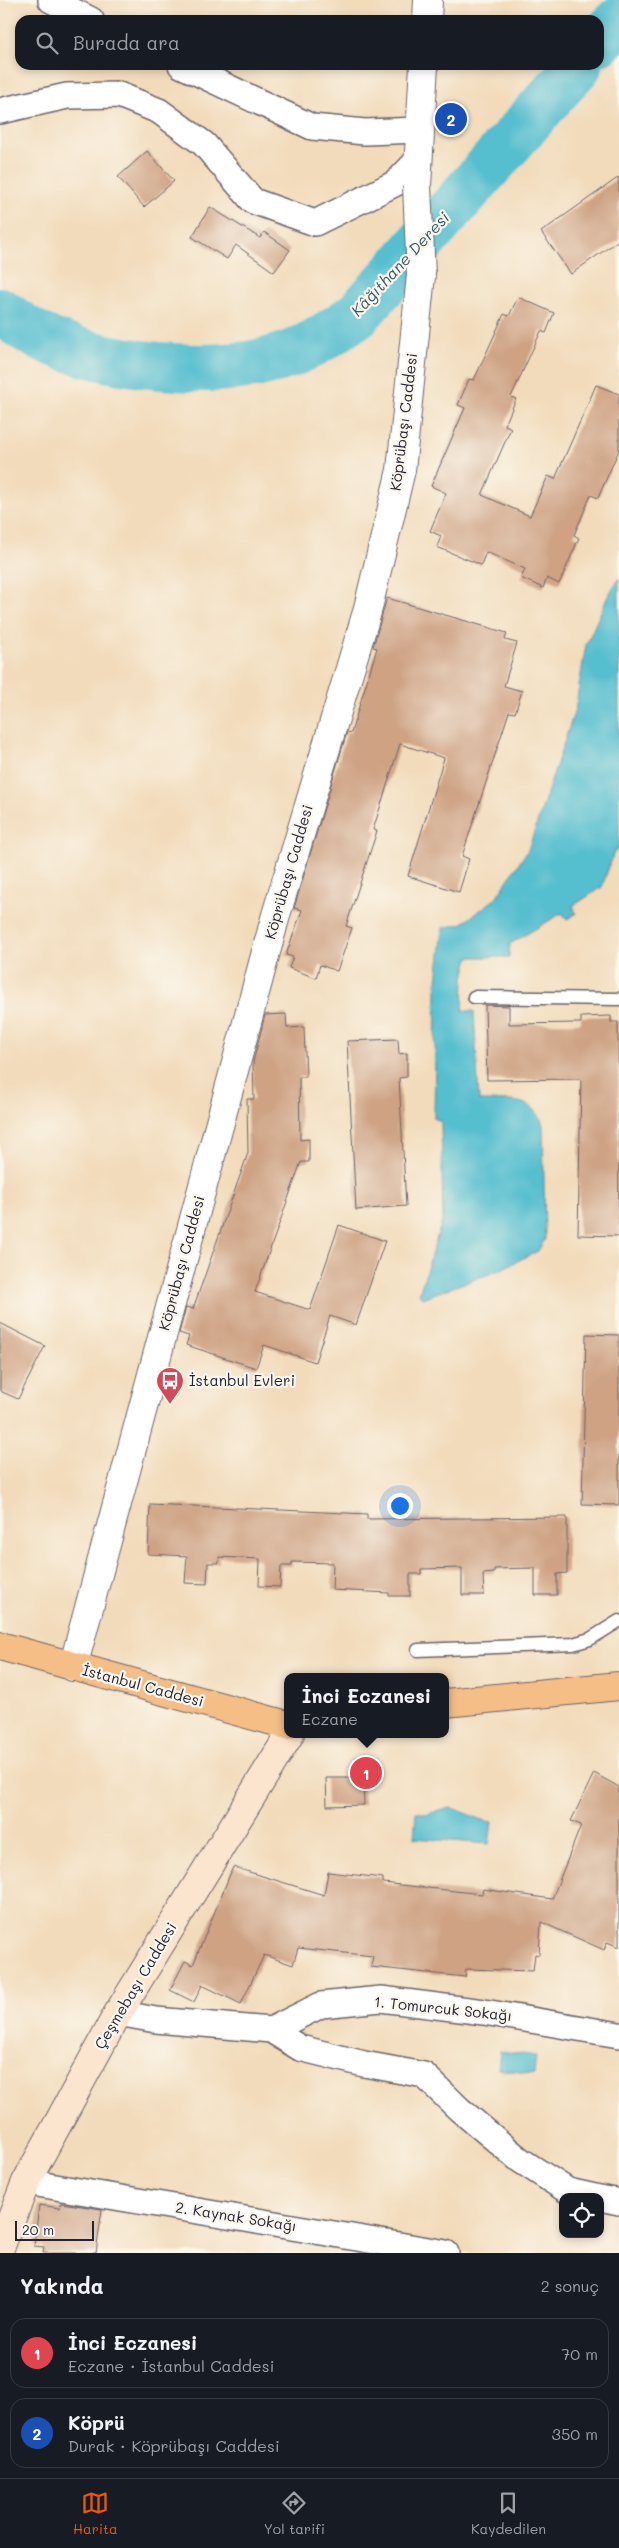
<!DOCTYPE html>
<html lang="tr">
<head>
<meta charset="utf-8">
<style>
	body { margin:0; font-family:Mali,sans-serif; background:#242831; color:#f1f3f6 }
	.controls { position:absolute; right:15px; bottom:15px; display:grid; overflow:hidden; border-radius:10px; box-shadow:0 2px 8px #0003 }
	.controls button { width:45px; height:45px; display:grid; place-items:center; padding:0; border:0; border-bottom:1px solid #363941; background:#171b24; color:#f1f3f6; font:25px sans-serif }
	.scale { position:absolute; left:15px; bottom:12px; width:79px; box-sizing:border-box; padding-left:5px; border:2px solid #22223b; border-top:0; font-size:14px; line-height:18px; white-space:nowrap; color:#22223b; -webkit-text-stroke:4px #fbf7ec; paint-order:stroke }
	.you { position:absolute; left:399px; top:1505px; width:18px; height:18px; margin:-12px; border:4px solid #fff; border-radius:50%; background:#1a73e8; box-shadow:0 0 0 8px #1a73e833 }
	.badge { display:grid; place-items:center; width:32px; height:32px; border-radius:50%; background:#ea580c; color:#fff; font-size:16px; font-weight:700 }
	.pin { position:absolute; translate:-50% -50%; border:2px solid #fff; box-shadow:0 1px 5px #0006 }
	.popup { position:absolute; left:284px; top:1673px; width:165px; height:65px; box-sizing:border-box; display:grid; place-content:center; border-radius:10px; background:#171b24; filter:drop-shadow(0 1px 4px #0005); font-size:16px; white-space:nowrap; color:#9ea1a6 }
	.popup b { font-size:19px; color:#f1f3f6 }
	.popup::after { content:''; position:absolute; left:50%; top:100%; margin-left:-10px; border:10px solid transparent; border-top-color:#171b24 }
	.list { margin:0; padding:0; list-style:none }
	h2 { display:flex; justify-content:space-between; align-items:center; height:65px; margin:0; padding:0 20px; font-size:21px }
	h2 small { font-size:16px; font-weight:400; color:#9ea1a6 }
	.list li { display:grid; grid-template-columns:32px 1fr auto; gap:15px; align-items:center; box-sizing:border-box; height:70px; margin:0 10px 10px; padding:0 10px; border:1px solid #363941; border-radius:15px }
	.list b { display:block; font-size:19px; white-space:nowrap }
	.list p { margin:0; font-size:16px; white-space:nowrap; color:#9ea1a6 }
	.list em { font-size:16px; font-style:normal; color:#9ea1a6 }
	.icon { flex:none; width:28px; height:28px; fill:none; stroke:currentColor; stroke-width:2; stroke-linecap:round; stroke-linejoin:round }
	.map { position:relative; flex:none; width:619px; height:2253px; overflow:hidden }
	.search { position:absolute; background:#171b24; box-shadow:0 2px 8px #0003; left:15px; right:15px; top:15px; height:55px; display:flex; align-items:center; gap:12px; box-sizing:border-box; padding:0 18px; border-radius:15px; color:#9ea1a6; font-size:19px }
	.sheet { height:225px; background:#171b24 }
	nav { display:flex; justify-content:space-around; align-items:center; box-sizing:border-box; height:70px; border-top:1px solid #363941; background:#171b24; font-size:14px; color:#9ea1a6 }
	nav a { display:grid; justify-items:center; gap:2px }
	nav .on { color:#ea580c }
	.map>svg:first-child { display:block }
	.water { fill:#54becf; stroke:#3b7085 }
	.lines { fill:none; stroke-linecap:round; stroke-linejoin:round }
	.river { stroke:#54becf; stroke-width:48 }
	.building { fill:#cea283 }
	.service-casing { stroke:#6b6368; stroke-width:15 }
	.minor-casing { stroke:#6b6368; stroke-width:28 }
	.tertiary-casing { stroke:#6b6368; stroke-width:30 }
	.secondary-casing { stroke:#6b6368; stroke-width:30 }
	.primary-casing { stroke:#6b6368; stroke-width:30 }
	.service { stroke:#fff; stroke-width:12 }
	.minor { stroke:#fff; stroke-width:25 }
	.tertiary { stroke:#fff; stroke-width:28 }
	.secondary { stroke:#fbe5cf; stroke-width:28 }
	.primary { stroke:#f6be87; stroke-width:28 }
	.tertiary-bridge-casing { stroke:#6b6368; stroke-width:30; stroke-linecap:butt }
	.tertiary-bridge { stroke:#fff; stroke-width:28 }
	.labels { text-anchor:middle; stroke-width:4.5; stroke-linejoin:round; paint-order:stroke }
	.street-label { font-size:15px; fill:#22223b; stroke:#fbf7ec }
	.poi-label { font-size:15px; fill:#22223b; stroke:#fbf7ec; text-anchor:start }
	.water-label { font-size:16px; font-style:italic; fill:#34596f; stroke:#fbf7ec }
</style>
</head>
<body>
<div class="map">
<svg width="619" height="2253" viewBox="0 0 619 2253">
	<rect width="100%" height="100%" fill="#fbf7ec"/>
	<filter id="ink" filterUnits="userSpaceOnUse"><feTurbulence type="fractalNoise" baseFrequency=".02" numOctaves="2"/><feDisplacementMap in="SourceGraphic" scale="10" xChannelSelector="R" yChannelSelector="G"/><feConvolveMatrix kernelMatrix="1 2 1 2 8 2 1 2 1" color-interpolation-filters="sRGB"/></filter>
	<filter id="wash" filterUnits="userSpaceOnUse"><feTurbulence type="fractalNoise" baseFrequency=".0096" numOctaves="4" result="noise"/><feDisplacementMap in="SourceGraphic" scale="20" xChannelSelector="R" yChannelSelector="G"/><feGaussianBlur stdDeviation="1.12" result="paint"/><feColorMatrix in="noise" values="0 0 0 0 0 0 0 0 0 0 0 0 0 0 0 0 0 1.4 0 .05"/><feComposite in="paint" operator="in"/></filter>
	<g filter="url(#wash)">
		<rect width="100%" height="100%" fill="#f2dbbb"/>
		<g class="water">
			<path d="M 619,578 L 619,849 L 614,852 L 602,887 L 573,906 L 576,914 L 567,919 L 562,913 L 510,944 L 509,957 L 469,957 L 464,978 L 463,1011 L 474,1011 L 479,1101 C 505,1102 534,1094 543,1125 L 545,1239 L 538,1251 L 495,1272 L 422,1298 L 419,1294 L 443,1218 L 441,1122 L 434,1118 L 436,990 L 443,928 L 463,923 L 495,899 L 528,850 L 575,710 L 586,645 L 608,596 Z"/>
			<path d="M 450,1808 C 466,1811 476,1820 492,1822 L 489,1844 L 414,1838 L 416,1812 L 427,1814 Z"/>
			<path d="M 500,2051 L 536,2056 L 534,2074 L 498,2069 Z"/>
		</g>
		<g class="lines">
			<g class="river">
				<path d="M 599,42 L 619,20"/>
				<path d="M 0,311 C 13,320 26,330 41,337 C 101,366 215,378 279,358 C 308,349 333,332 358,314 L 579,65"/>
			</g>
		</g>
		<g id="blocks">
			<g class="building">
				<path d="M 147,151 L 174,181 L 144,207 L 118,177 Z"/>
				<path d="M 619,177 L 619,240 L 571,274 L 541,232 Z"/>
				<path d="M 210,207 L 260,238 L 264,232 L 290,250 L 274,272 L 236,245 L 227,259 L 192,237 Z"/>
				<path d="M 518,297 L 554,313 L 546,333 L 541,331 L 511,397 L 516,399 L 505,425 L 511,428 L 482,495 L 530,516 L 548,476 L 555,479 L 596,385 L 619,394 L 619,450 L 598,498 L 591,495 L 574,535 L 579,538 L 559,584 L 547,578 L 543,588 L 521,578 L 525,569 L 486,552 L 481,565 L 437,547 L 441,536 L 430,531 L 446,493 L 431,486 L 465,408 L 458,405 L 469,379 L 474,380 L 504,314 L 509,316 Z"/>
				<path d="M 387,598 L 507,633 L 505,640 L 517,643 L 504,686 L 522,691 L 515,713 L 509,712 L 462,856 L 469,859 L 459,892 L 408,876 L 444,758 L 400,744 L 373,830 L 377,831 L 346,926 L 352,928 L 337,971 L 320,965 L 316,978 L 289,968 L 293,957 L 286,955 L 302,910 L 294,908 L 347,732 L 351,733 L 377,648 L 373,647 Z"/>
				<path d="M 485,1005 L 509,1006 L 509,1024 L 581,1023 L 581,1017 L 611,1016 L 611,1022 L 618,1022 L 619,1236 L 578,1235 L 581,1079 L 487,1080 Z"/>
				<path d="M 286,1014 L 287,1028 L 304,1027 L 306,1077 L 299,1077 L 300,1140 L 309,1139 L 309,1162 L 301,1162 L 255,1292 L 310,1310 L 339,1225 L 385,1241 L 356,1325 L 330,1316 L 315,1362 L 264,1345 L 256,1368 L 186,1345 L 189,1336 L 179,1333 L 186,1307 L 193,1309 L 248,1153 L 247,1099 L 254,1099 L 253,1062 L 265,1015 Z"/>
				<path d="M 398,1039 L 399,1054 L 407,1053 L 407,1077 L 399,1078 L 406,1206 L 356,1210 L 347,1041 Z"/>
				<path d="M 0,1323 L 45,1346 L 18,1399 L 0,1391 Z"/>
				<path d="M 586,1334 L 619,1335 L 619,1505 L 582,1504 Z"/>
				<path d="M 150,1504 L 367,1514 L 367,1519 L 567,1517 L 567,1573 L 557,1574 L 557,1595 L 535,1595 L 535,1568 L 494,1569 L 494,1573 L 483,1574 L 484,1595 L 462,1595 L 462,1568 L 421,1569 L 421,1574 L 410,1574 L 410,1596 L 389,1596 L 389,1593 L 332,1590 L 333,1563 L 292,1562 L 292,1566 L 281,1566 L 280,1587 L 259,1586 L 260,1559 L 219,1557 L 219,1563 L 208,1563 L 207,1584 L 185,1583 L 187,1556 L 148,1554 Z"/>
				<path d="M 594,1773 L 619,1787 L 619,1947 L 607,1942 L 604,1950 L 541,1922 L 539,1955 L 535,1954 L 533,1971 L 466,1969 L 465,1977 L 371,1967 L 373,1956 L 298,1948 L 293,1965 L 264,1955 L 241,2004 L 202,1985 L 194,2002 L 170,1990 L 185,1961 L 193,1965 L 233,1867 L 324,1895 L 328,1872 L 383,1878 L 383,1883 L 482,1894 L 483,1889 L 552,1899 L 581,1825 L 571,1821 Z"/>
				<path d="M 326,1778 L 363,1778 L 364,1805 L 327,1806 Z"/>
				<path d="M 61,2203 L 102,2209 L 96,2253 L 43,2253 L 44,2247 L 34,2246 L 39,2205 L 60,2208 Z"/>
			</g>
		</g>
	</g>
	<g filter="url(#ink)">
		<use href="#blocks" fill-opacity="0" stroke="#6b6368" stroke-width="1"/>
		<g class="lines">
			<defs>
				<g id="service">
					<path d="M 474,997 L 619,999"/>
					<path d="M 418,1650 L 573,1644 L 590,1639 L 619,1621"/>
				</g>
				<g id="minor">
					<path d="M 51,0 L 91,20"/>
					<path d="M 181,65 L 312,127 L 365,132 L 421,130"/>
					<path d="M 0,111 L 67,96 L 119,95 L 159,111 L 204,144 L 253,201 L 315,223 L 396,183 L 419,159"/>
					<path d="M 118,2013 L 156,2020 L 271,2030 L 300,2048 L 364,2064 L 424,2075 L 459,2109 L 520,2160 L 568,2191 L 595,2197"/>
					<path d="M 271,2030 L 321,2005 L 381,1999 L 484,2012 L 619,2035"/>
					<path d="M 26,2182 L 446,2253"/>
					<path d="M 600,2198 L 619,2202"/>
				</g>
				<g id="tertiary">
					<path d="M 427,20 L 428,0"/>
					<path d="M 417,186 L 424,65"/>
					<path d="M 73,1667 L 276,915 L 367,612 L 401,470 L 421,275"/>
				</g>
				<path id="secondary" d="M 0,2248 L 26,2182 L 118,2013 L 290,1734"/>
				<g id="primary">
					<path d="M 0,1646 L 287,1725"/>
					<path d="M 445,1703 L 619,1686"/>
				</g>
			</defs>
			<use href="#service" class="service-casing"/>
			<use href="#minor" class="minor-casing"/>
			<use href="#tertiary" class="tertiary-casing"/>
			<use href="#secondary" class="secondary-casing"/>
			<use href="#primary" class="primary-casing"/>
			<use href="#service" class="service"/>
			<use href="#minor" class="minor"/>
			<use href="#tertiary" class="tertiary"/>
			<use href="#secondary" class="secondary"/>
			<use href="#primary" class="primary"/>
			<defs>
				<path id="tertiary-bridge" d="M 417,186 L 421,275"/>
			</defs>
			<use href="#tertiary-bridge" class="tertiary-bridge-casing"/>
			<use href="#tertiary-bridge" class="tertiary-bridge"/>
		</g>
	</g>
	<defs>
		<symbol id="bus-pin" viewBox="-11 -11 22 30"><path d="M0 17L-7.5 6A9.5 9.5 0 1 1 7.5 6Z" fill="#d1495b" stroke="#fbf7ec"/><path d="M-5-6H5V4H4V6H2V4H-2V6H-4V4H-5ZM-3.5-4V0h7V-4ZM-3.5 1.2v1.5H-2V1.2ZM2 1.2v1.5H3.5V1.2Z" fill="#fff"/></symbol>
	</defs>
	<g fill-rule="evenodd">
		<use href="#bus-pin" x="154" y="1365" width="32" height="43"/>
	</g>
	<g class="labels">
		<g class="street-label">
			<text transform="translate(404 422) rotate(-83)" y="5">Köprübaşı Caddesi</text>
			<text transform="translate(289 872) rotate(-74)" y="5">Köprübaşı Caddesi</text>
			<text transform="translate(182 1263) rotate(-75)" y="5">Köprübaşı Caddesi</text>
			<text transform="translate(143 1686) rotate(15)" y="5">İstanbul Caddesi</text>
			<text transform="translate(136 1986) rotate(-59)" y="5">Çeşmebaşı Caddesi</text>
			<text transform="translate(443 2009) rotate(6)" y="5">1. Tomurcuk Sokağı</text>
			<text transform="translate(236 2217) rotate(9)" y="5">2. Kaynak Sokağı</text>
		</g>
		<g class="poi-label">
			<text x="189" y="1386">İstanbul Evleri</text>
		</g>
		<g class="water-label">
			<text transform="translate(400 264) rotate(-47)" y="6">Kâğıthane Deresi</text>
		</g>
	</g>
</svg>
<div class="controls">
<button><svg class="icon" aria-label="locate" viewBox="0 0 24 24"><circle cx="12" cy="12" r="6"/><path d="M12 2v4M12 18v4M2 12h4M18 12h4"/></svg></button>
</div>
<div class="scale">20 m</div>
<div class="you"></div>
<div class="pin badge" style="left:366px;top:1773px;background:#e0444e">1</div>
<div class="popup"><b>İnci Eczanesi</b>Eczane</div>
<div class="pin badge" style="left:451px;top:119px;background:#1a4fb4">2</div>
<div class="search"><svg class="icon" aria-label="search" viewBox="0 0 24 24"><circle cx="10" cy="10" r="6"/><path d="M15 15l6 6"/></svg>Burada ara</div>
</div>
<section class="sheet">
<h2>Yakında<small>2 sonuç</small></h2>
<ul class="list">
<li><span class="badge" style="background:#e0444e">1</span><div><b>İnci Eczanesi</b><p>Eczane · İstanbul Caddesi</p></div><em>70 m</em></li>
<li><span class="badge" style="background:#1a4fb4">2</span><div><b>Köprü</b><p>Durak · Köprübaşı Caddesi</p></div><em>350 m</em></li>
</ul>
</section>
<nav>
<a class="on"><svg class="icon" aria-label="map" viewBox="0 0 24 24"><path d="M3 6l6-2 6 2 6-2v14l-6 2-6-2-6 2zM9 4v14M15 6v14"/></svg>Harita</a>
<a><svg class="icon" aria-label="directions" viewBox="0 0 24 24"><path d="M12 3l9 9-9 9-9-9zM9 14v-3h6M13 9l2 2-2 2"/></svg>Yol tarifi</a>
<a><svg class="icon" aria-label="saved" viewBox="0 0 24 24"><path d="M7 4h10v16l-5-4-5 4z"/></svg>Kaydedilen</a>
</nav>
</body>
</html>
